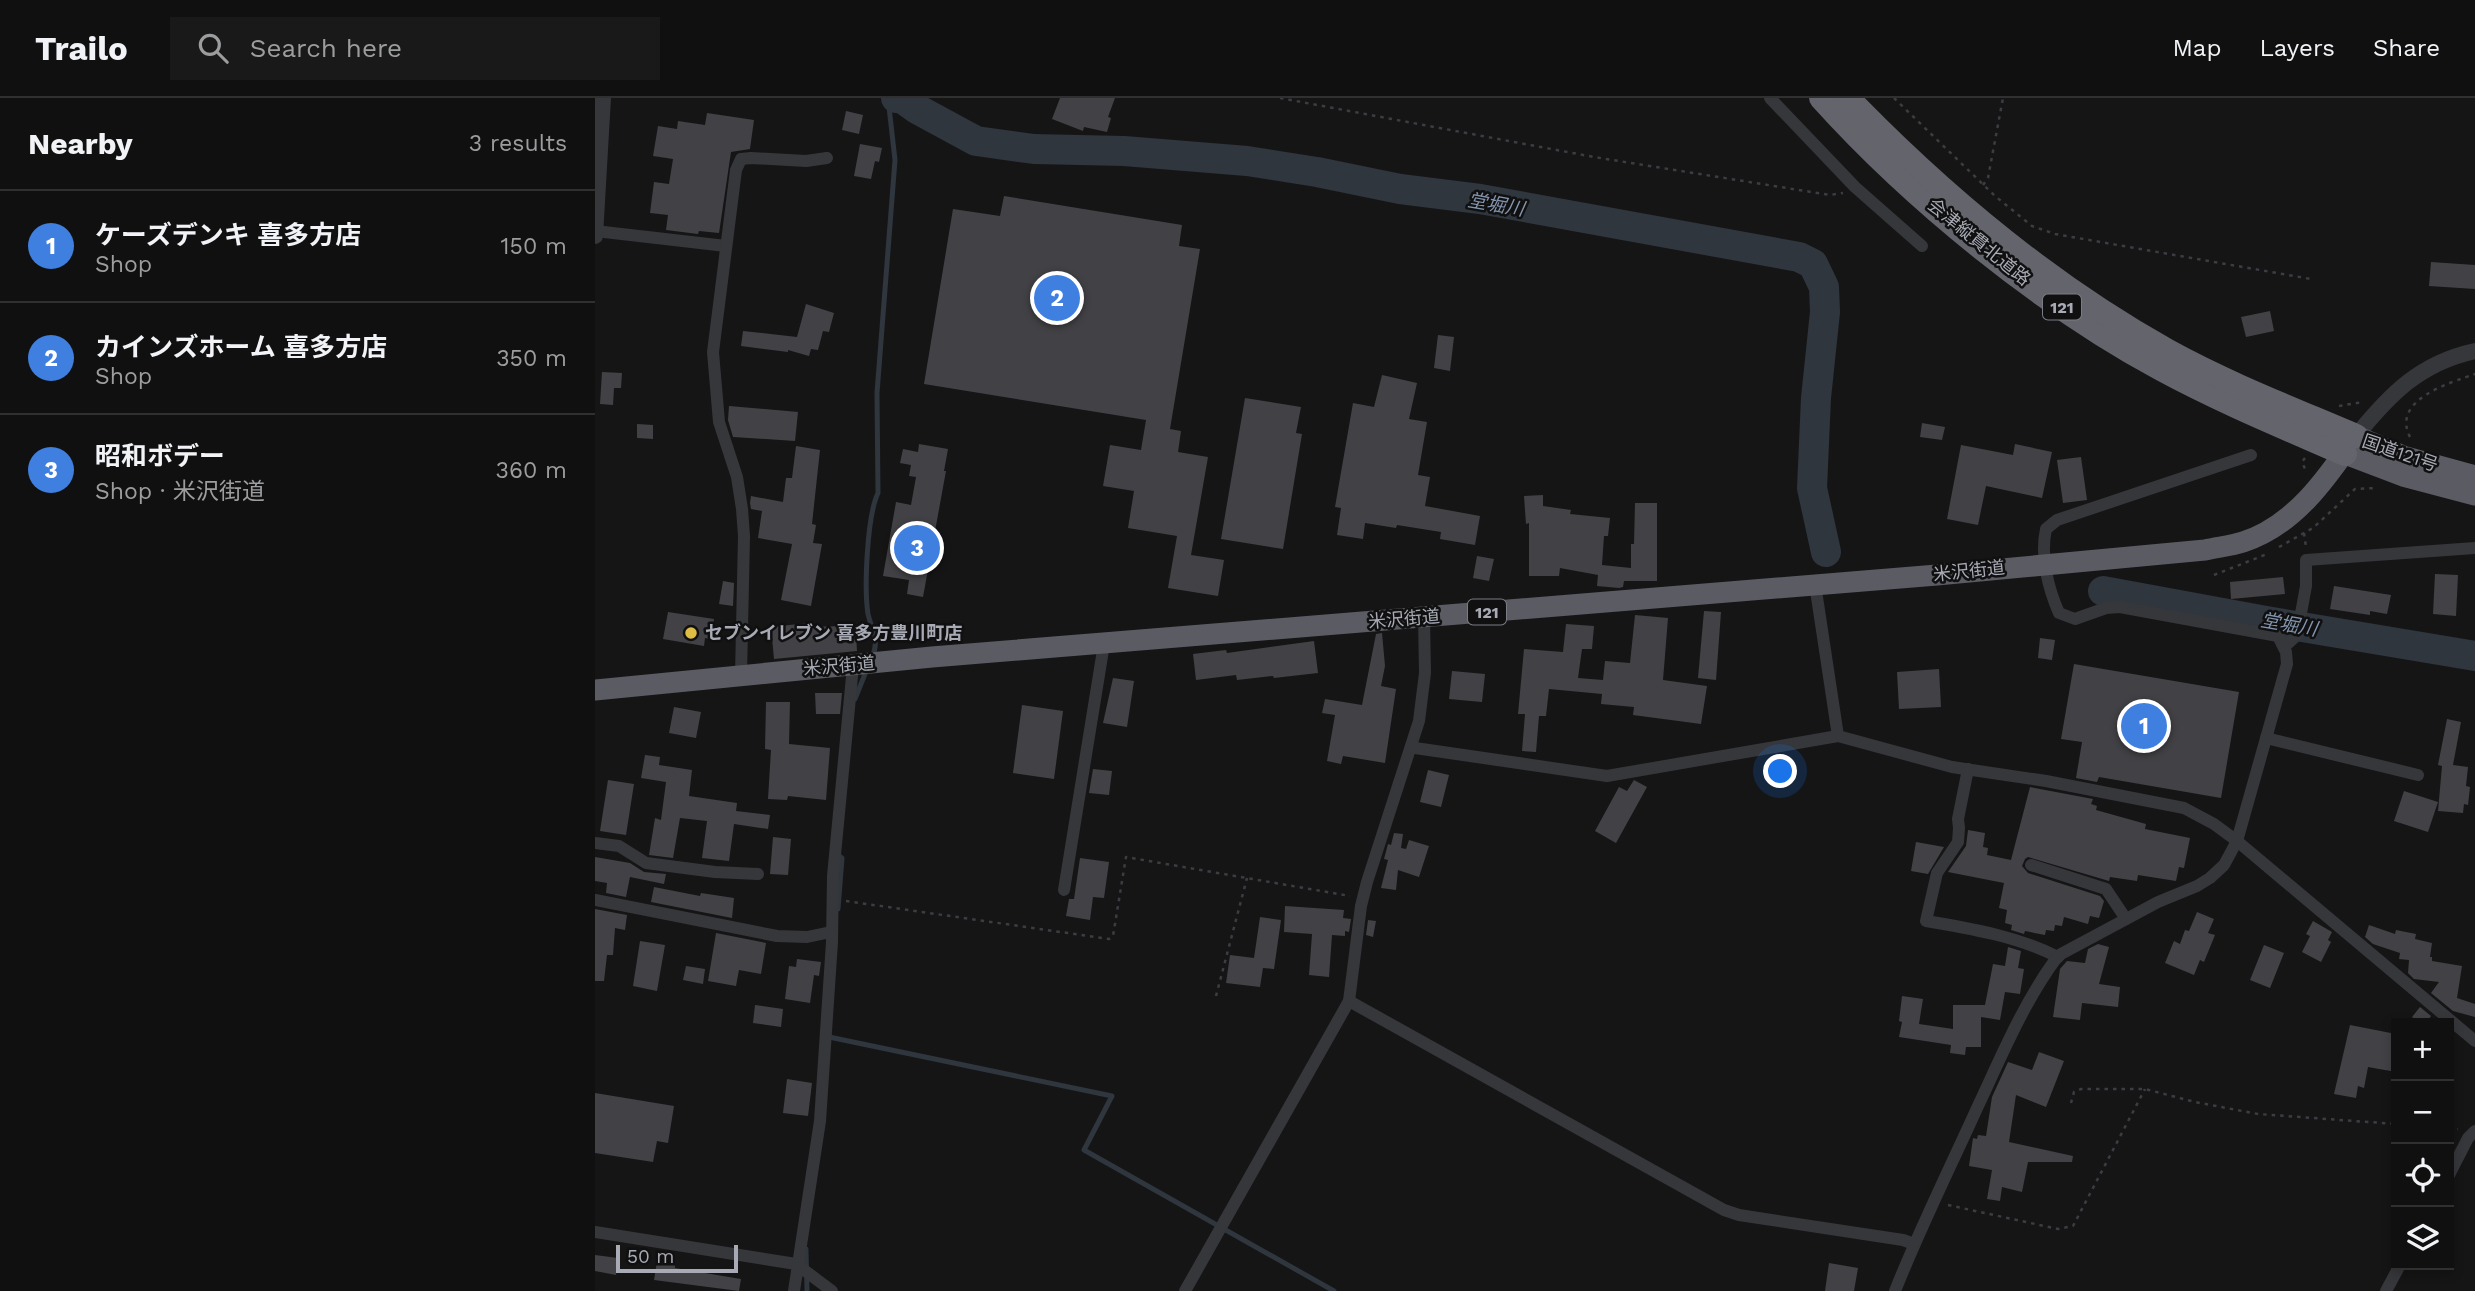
<!DOCTYPE html>
<html lang="en">
<head>
<meta charset="utf-8">
<style>
	body { margin:0; font-family:"Work Sans","Noto Sans JP",sans-serif; background:#191919; color:#f1f3f6 }
	.controls { position:absolute; right:21px; bottom:21px; display:grid; overflow:hidden; border-radius:0px; box-shadow:0 4px 10px #0003 }
	.controls button { width:63px; height:63px; display:grid; place-items:center; padding:0; border:0; border-bottom:2px solid #303030; background:#101010; color:#f1f3f6; font:35px sans-serif }
	.scale { position:absolute; left:21px; bottom:18px; width:122px; box-sizing:border-box; padding-left:7px; border:4px solid #a8abb5; border-top:0; font-size:19px; line-height:24px; white-space:nowrap; color:#a8abb5; -webkit-text-stroke:5px #101011; paint-order:stroke }
	.you { position:absolute; left:1186px; top:674px; width:24px; height:24px; margin:-18px; border:5px solid #fff; border-radius:50%; background:#1a73e8; box-shadow:0 0 0 10px #1a73e833 }
	.badge { display:grid; place-items:center; width:46px; height:46px; border-radius:50%; background:#dfbc45; color:#fff; font-size:23px; font-weight:700 }
	.pin { position:absolute; translate:-50% -50%; border:4px solid #fff; box-shadow:0 2px 7px #0006 }
	.list { margin:0; padding:0; list-style:none }
	h2 { display:flex; justify-content:space-between; align-items:center; height:91px; margin:0; padding:0 28px; font-size:30px }
	h2 small { font-size:23px; font-weight:400; color:#9c9d9f }
	.list li { display:grid; grid-template-columns:46px 1fr auto; gap:21px; align-items:center; box-sizing:border-box; height:112px; padding:0 28px; border-top:2px solid #303030 }
	.list b { display:block; font-size:26px; white-space:nowrap }
	.list p { margin:0; font-size:23px; white-space:nowrap; color:#9c9d9f }
	.list em { font-size:23px; font-style:normal; color:#9c9d9f }
	.icon { flex:none; width:38px; height:38px; fill:none; stroke:currentColor; stroke-width:2; stroke-linecap:round; stroke-linejoin:round }
	.map { position:relative; flex:none; width:1880px; height:1193px; overflow:hidden }
	header { display:flex; align-items:center; gap:42px; box-sizing:border-box; height:98px; padding:0 35px; background:#101010; border-bottom:2px solid #303030 }
	header strong { font-size:33px }
	nav { display:flex; gap:38px; margin-inline-start:auto; font-size:24px }
	.search { width:490px; height:63px; background:#191919; display:flex; align-items:center; gap:18px; box-sizing:border-box; padding:0 24px; border-radius:0px; color:#9c9d9f; font-size:26px }
	main { display:flex }
	aside { flex:1; background:#101010 }
	.map>svg:first-child { display:block }
	.lines { fill:none; stroke-linecap:round; stroke-linejoin:round }
	.stream { stroke:#2f363e; stroke-width:5 }
	.river { stroke:#2f363e; stroke-width:30 }
	.building { fill:#424246 }
	.path { stroke:#3c3d42; stroke-width:2.5; stroke-dasharray:3.5 5; stroke-linecap:butt }
	.minor { stroke:#36373b; stroke-width:12 }
	.tertiary { stroke:#36373b; stroke-width:16 }
	.trunk { stroke:#5b5c63; stroke-width:21 }
	.motorway { stroke:#63646c; stroke-width:24 }
	.poi-dot { fill:#dfbc45; stroke:#101011; stroke-width:2.5 }
	.labels { text-anchor:middle; stroke-width:5; stroke-linejoin:round; paint-order:stroke }
	.shield { fill:#101011; stroke:#7a7c84; stroke-width:2 }
	.shield-label { font-size:16px; font-weight:bold; fill:#a8abb5 }
	.street-label { font-size:18px; fill:#a8abb5; stroke:#101011 }
	.poi-label { font-size:18px; font-weight:bold; fill:#a8abb5; stroke:#101011; text-anchor:start }
	.water-label { font-size:19px; font-style:italic; fill:#8394ad; stroke:#101011 }
</style>
</head>
<body>
<header>
<strong>Trailo</strong>
<div class="search"><svg class="icon" aria-label="search" viewBox="0 0 24 24"><circle cx="10" cy="10" r="6"/><path d="M15 15l6 6"/></svg>Search here</div>
<nav><a>Map</a><a>Layers</a><a>Share</a></nav>
</header>
<main>
<aside>
<h2>Nearby<small>3 results</small></h2>
<ul class="list">
<li><span class="badge" style="background:#3f7fe0">1</span><div><b>ケーズデンキ 喜多方店</b><p>Shop</p></div><em>150 m</em></li>
<li><span class="badge" style="background:#3f7fe0">2</span><div><b>カインズホーム 喜多方店</b><p>Shop</p></div><em>350 m</em></li>
<li><span class="badge" style="background:#3f7fe0">3</span><div><b>昭和ボデー</b><p>Shop · 米沢街道</p></div><em>360 m</em></li>
</ul>
</aside>
<div class="map">
<svg width="1880" height="1193" viewBox="0 0 1880 1193">
	<rect width="100%" height="100%" fill="#151516"/>
	<g class="lines">
		<g class="stream">
			<path d="M 277,559 C 285,542 277,533 273,516 C 269,490 272,418 283,395 L 282,295 L 300,62 L 293,0"/>
			<path d="M 260,601 L 272,571"/>
			<path d="M 243,757 L 247,760 L 243,811"/>
			<path d="M 234,939 L 517,998 L 489,1052 L 739,1193"/>
			<path d="M 211,1151 L 212,1193"/>
		</g>
		<g class="river">
			<path d="M 301,0 L 308,1 L 322,11 L 381,43 L 439,51 L 529,53 L 652,63 L 722,74 L 805,91 L 885,101 L 1204,159 L 1218,166 L 1229,189 L 1230,214 L 1221,300 L 1217,390 L 1231,454"/>
			<path d="M 1508,493 L 1671,523 L 1880,558"/>
		</g>
	</g>
	<g class="building">
		<path d="M 465,0 L 520,0 L 513,19 L 516,20 L 512,34 L 489,29 L 488,33 L 457,21 Z"/>
		<path d="M 251,13 L 268,17 L 264,36 L 247,32 Z"/>
		<path d="M 112,15 L 159,22 L 155,51 L 136,54 L 124,135 L 104,133 L 103,136 L 71,132 L 73,117 L 55,115 L 59,84 L 74,86 L 78,61 L 58,58 L 63,28 L 82,31 L 83,23 L 110,27 Z"/>
		<path d="M 265,46 L 287,50 L 284,64 L 280,63 L 276,81 L 259,78 Z"/>
		<path d="M 409,98 L 587,127 L 584,148 L 605,151 L 575,331 L 586,333 L 583,354 L 613,359 L 596,457 L 629,462 L 623,498 L 573,490 L 582,438 L 533,430 L 539,393 L 508,388 L 515,347 L 546,352 L 551,322 L 329,286 L 358,111 L 405,118 Z"/>
		<path d="M 1836,164 L 1880,167 L 1880,191 L 1834,188 Z"/>
		<path d="M 211,206 L 239,215 L 234,234 L 228,233 L 223,252 L 216,251 L 214,258 L 193,252 L 193,254 L 146,248 L 148,233 L 202,239 Z"/>
		<path d="M 1675,213 L 1679,233 L 1651,239 L 1646,219 Z"/>
		<path d="M 843,237 L 859,239 L 855,273 L 839,270 Z"/>
		<path d="M 7,274 L 27,275 L 26,290 L 19,290 L 18,307 L 5,306 Z"/>
		<path d="M 787,277 L 822,285 L 814,321 L 832,324 L 823,377 L 835,379 L 830,408 L 885,418 L 880,447 L 845,441 L 846,434 L 802,427 L 801,430 L 770,425 L 768,441 L 742,437 L 746,410 L 740,409 L 758,305 L 779,309 Z"/>
		<path d="M 650,300 L 706,309 L 701,335 L 707,336 L 688,451 L 626,441 Z"/>
		<path d="M 134,308 L 203,314 L 200,343 L 138,339 L 133,322 Z"/>
		<path d="M 1327,325 L 1350,329 L 1347,342 L 1325,339 Z"/>
		<path d="M 42,326 L 58,327 L 58,341 L 42,340 Z"/>
		<path d="M 324,346 L 353,351 L 349,373 L 351,373 L 328,499 L 312,496 L 314,482 L 288,478 L 301,404 L 316,407 L 321,379 L 314,378 L 316,367 L 305,365 L 308,351 L 323,354 Z"/>
		<path d="M 1420,346 L 1457,354 L 1447,400 L 1391,388 L 1383,427 L 1352,421 L 1366,347 L 1418,357 Z"/>
		<path d="M 201,348 L 225,352 L 217,426 L 221,427 L 218,445 L 227,446 L 216,508 L 186,502 L 197,446 L 163,440 L 167,413 L 156,411 L 155,405 L 156,398 L 188,404 L 191,380 L 197,380 Z"/>
		<path d="M 1486,359 L 1492,402 L 1468,405 L 1462,362 Z"/>
		<path d="M 948,397 L 948,408 L 976,412 L 975,416 L 1015,420 L 1013,438 L 1009,438 L 1007,467 L 1036,470 L 1036,446 L 1039,446 L 1040,405 L 1062,405 L 1062,483 L 1029,483 L 1028,489 L 1024,490 L 1002,488 L 1003,477 L 965,470 L 964,478 L 934,478 L 934,425 L 931,426 L 929,398 Z"/>
		<path d="M 882,458 L 899,461 L 894,483 L 878,480 Z"/>
		<path d="M 1840,476 L 1863,477 L 1861,518 L 1838,516 Z"/>
		<path d="M 1688,479 L 1690,496 L 1636,501 L 1635,484 Z"/>
		<path d="M 128,483 L 139,485 L 138,508 L 124,506 Z"/>
		<path d="M 1739,488 L 1796,497 L 1792,516 L 1775,513 L 1775,517 L 1735,511 Z"/>
		<path d="M 1109,513 L 1126,514 L 1121,582 L 1103,580 Z"/>
		<path d="M 73,514 L 119,521 L 116,541 L 110,540 L 109,548 L 68,541 Z"/>
		<path d="M 1040,517 L 1073,520 L 1068,582 L 1112,588 L 1106,626 L 1038,617 L 1039,609 L 1006,606 L 1007,596 L 954,591 L 951,618 L 944,618 L 941,654 L 927,653 L 930,616 L 923,616 L 929,551 L 968,554 L 971,526 L 999,528 L 997,551 L 987,551 L 983,580 L 1008,582 L 1010,563 L 1035,565 Z"/>
		<path d="M 213,525 L 212,529 L 249,528 L 249,536 L 261,536 L 262,553 L 179,561 L 176,529 Z"/>
		<path d="M 787,535 L 790,568 L 786,588 L 801,591 L 790,665 L 748,658 L 746,666 L 732,663 L 740,617 L 727,615 L 730,601 L 767,607 L 781,536 Z"/>
		<path d="M 1445,540 L 1460,542 L 1457,562 L 1443,560 Z"/>
		<path d="M 719,543 L 723,575 L 679,580 L 678,578 L 642,582 L 641,577 L 601,582 L 598,556 L 631,552 L 632,555 Z"/>
		<path d="M 1479,566 L 1644,594 L 1626,700 L 1504,679 L 1502,684 L 1481,680 L 1487,644 L 1466,641 Z"/>
		<path d="M 1344,571 L 1346,609 L 1304,611 L 1302,574 Z"/>
		<path d="M 857,573 L 890,576 L 887,604 L 854,601 Z"/>
		<path d="M 518,580 L 539,583 L 532,629 L 508,625 Z"/>
		<path d="M 220,595 L 247,595 L 245,616 L 221,616 Z"/>
		<path d="M 171,604 L 195,604 L 194,646 L 235,650 L 231,702 L 193,698 L 192,702 L 173,701 L 176,652 L 170,651 Z"/>
		<path d="M 427,607 L 468,613 L 459,681 L 418,675 Z"/>
		<path d="M 79,609 L 106,614 L 101,640 L 74,635 Z"/>
		<path d="M 1852,621 L 1866,624 L 1858,667 L 1873,669 L 1871,688 L 1875,689 L 1873,707 L 1869,706 L 1868,715 L 1843,713 L 1847,668 L 1843,667 Z"/>
		<path d="M 50,657 L 65,659 L 64,667 L 97,672 L 94,698 L 142,705 L 141,713 L 175,717 L 173,731 L 139,726 L 134,763 L 107,760 L 112,723 L 85,720 L 78,760 L 54,757 L 60,720 L 66,722 L 71,684 L 46,680 Z"/>
		<path d="M 498,671 L 517,673 L 514,697 L 494,695 Z"/>
		<path d="M 833,672 L 854,677 L 846,709 L 825,704 Z"/>
		<path d="M 13,682 L 39,686 L 31,737 L 5,733 Z"/>
		<path d="M 1039,682 L 1052,689 L 1021,745 L 1000,733 L 1024,689 L 1032,693 Z"/>
		<path d="M 1435,689 L 1498,701 L 1496,706 L 1502,708 L 1501,712 L 1551,726 L 1550,731 L 1595,740 L 1589,770 L 1584,769 L 1581,783 L 1543,777 L 1542,783 L 1515,779 L 1514,783 L 1433,759 L 1430,761 L 1427,768 L 1433,775 L 1505,798 L 1509,803 L 1504,820 L 1495,818 L 1493,826 L 1469,819 L 1467,828 L 1460,827 L 1459,833 L 1451,832 L 1450,837 L 1430,833 L 1429,836 L 1416,832 L 1417,827 L 1410,825 L 1412,812 L 1404,810 L 1409,785 L 1353,774 L 1371,748 L 1373,732 L 1390,735 L 1388,749 L 1393,750 L 1392,757 L 1416,762 Z"/>
		<path d="M 1809,693 L 1843,704 L 1833,734 L 1799,723 Z"/>
		<path d="M 799,735 L 808,736 L 806,750 L 811,751 L 814,742 L 834,748 L 824,779 L 803,772 L 801,792 L 786,790 L 793,762 L 789,761 L 793,746 L 796,747 Z"/>
		<path d="M 178,739 L 196,741 L 193,777 L 175,776 Z"/>
		<path d="M 1321,744 L 1349,749 L 1333,776 L 1316,773 Z"/>
		<path d="M 0,759 L 35,765 L 49,774 L 71,776 L 69,786 L 35,779 L 31,799 L 11,795 L 12,785 L 0,783 Z"/>
		<path d="M 485,760 L 514,764 L 509,800 L 498,799 L 495,822 L 471,818 L 474,801 L 479,801 Z"/>
		<path d="M 59,789 L 105,798 L 106,795 L 139,800 L 137,820 L 56,804 Z"/>
		<path d="M 690,808 L 749,812 L 748,820 L 756,821 L 754,834 L 750,833 L 750,838 L 737,837 L 734,879 L 714,877 L 717,836 L 689,834 Z"/>
		<path d="M 0,811 L 32,817 L 30,832 L 20,830 L 18,857 L 12,857 L 9,883 L 0,883 Z"/>
		<path d="M 1602,814 L 1619,821 L 1613,835 L 1620,837 L 1609,864 L 1605,862 L 1599,877 L 1570,865 L 1579,843 L 1585,846 L 1590,832 L 1594,833 Z"/>
		<path d="M 665,819 L 686,822 L 679,871 L 668,870 L 665,889 L 631,885 L 635,857 L 659,860 Z"/>
		<path d="M 773,822 L 781,823 L 778,839 L 771,837 Z"/>
		<path d="M 1718,823 L 1737,834 L 1733,842 L 1736,844 L 1726,864 L 1707,854 L 1715,838 L 1711,836 Z"/>
		<path d="M 1774,827 L 1800,836 L 1801,832 L 1821,836 L 1820,841 L 1837,845 L 1835,859 L 1837,859 L 1837,863 L 1867,868 L 1862,900 L 1880,906 L 1880,919 L 1858,913 L 1836,895 L 1844,884 L 1819,881 L 1813,875 L 1814,862 L 1804,861 L 1805,855 L 1778,846 L 1770,839 Z"/>
		<path d="M 121,835 L 171,845 L 166,876 L 144,872 L 141,888 L 113,883 Z"/>
		<path d="M 45,843 L 70,847 L 62,893 L 38,888 Z"/>
		<path d="M 1503,846 L 1514,849 L 1504,886 L 1525,889 L 1523,909 L 1487,905 L 1485,922 L 1458,919 L 1465,871 L 1472,863 L 1490,865 L 1493,851 Z"/>
		<path d="M 1669,847 L 1689,855 L 1675,890 L 1655,882 Z"/>
		<path d="M 1413,849 L 1426,853 L 1423,870 L 1429,871 L 1425,896 L 1410,894 L 1405,922 L 1386,919 L 1386,949 L 1371,949 L 1370,957 L 1355,955 L 1356,947 L 1304,939 L 1307,924 L 1304,923 L 1307,898 L 1328,901 L 1324,926 L 1358,931 L 1358,907 L 1390,907 L 1398,866 L 1410,868 Z"/>
		<path d="M 202,861 L 226,864 L 224,878 L 219,877 L 215,905 L 190,901 L 194,868 L 201,869 Z"/>
		<path d="M 91,868 L 110,871 L 108,886 L 88,882 Z"/>
		<path d="M 160,907 L 188,911 L 186,929 L 158,925 Z"/>
		<path d="M 1825,909 L 1836,918 L 1831,925 L 1825,925 L 1817,919 Z"/>
		<path d="M 1755,927 L 1801,936 L 1801,974 L 1773,969 L 1769,990 L 1763,988 L 1761,1000 L 1739,996 Z"/>
		<path d="M 1444,954 L 1469,963 L 1451,1009 L 1421,997 L 1414,1044 L 1478,1058 L 1477,1064 L 1433,1064 L 1427,1094 L 1407,1089 L 1405,1103 L 1392,1101 L 1397,1072 L 1374,1068 L 1378,1040 L 1382,1041 L 1383,1037 L 1391,1038 L 1397,999 L 1413,964 L 1437,972 Z"/>
		<path d="M 192,981 L 217,985 L 213,1018 L 188,1015 Z"/>
		<path d="M 0,995 L 79,1008 L 73,1045 L 62,1043 L 58,1064 L 0,1055 Z"/>
		<path d="M 0,1157 L 23,1160 L 21,1177 L 0,1173 Z"/>
		<path d="M 62,1163 L 80,1166 L 80,1170 L 146,1181 L 144,1193 L 59,1182 Z"/>
		<path d="M 1234,1165 L 1263,1170 L 1259,1193 L 1230,1193 Z"/>
	</g>
	<g class="lines">
		<g class="path">
			<path d="M 685,0 L 999,59 L 1235,97 L 1248,95"/>
			<path d="M 1299,0 L 1400,98 L 1437,128 L 1460,136 L 1716,181"/>
			<path d="M 1388,87 L 1393,80 L 1408,0"/>
			<path d="M 1744,308 L 1768,304"/>
			<path d="M 1815,339 C 1796,302 1854,285 1880,276"/>
			<path d="M 1710,360 L 1707,364 L 1711,373"/>
			<path d="M 1709,435 L 1711,449"/>
			<path d="M 1684,449 L 1718,430 L 1760,391 L 1782,390"/>
			<path d="M 1619,477 L 1672,456"/>
			<path d="M 251,803 L 514,841 L 518,838 L 531,759 L 755,798"/>
			<path d="M 621,898 L 652,780"/>
			<path d="M 1476,1005 L 1479,994 L 1486,991 L 1550,991 L 1600,1004 L 1663,1016 L 1801,1026"/>
			<path d="M 1854,1030 L 1863,1031"/>
			<path d="M 1353,1107 L 1463,1131 L 1478,1128 L 1550,991"/>
		</g>
		<g class="minor">
			<path d="M 1175,0 L 1260,89 L 1327,148"/>
			<path d="M 0,133 L 131,148"/>
			<path d="M 1220,486 L 1243,638"/>
			<path d="M 1689,549 L 1702,537 L 1711,488 L 1711,462 L 1880,450"/>
			<path d="M 146,577 L 149,438 L 147,411 L 142,379 L 124,324 L 118,254 L 141,72 L 146,61 L 156,60 L 211,63 L 232,60"/>
			<path d="M 1671,640 L 1823,677"/>
			<path d="M 820,650 L 1012,678 L 1243,638 L 1357,669 L 1451,683 L 1589,710 L 1619,726 L 1642,743 L 1880,943"/>
			<path d="M 1373,671 L 1363,721 L 1364,730 L 1363,744 L 1342,775 L 1331,823 C 1377,831 1422,838 1463,859"/>
			<path d="M 0,745 L 24,748 L 51,765 L 120,774 L 163,776"/>
			<path d="M 1436,767 L 1511,791 L 1531,821"/>
			<path d="M 469,792 L 509,546"/>
			<path d="M 0,802 L 182,838 L 212,839 L 236,834"/>
			<path d="M 754,903 L 1129,1112 L 1144,1117 L 1308,1142 L 1319,1146"/>
			<path d="M 1854,1077 L 1873,1040 L 1880,1033"/>
			<path d="M 0,1134 L 201,1166 L 237,1193"/>
			<path d="M 199,1193 L 225,1023 L 237,844 L 238,778 L 258,568"/>
			<path d="M 590,1193 L 754,903 L 766,808 L 772,784 L 824,623 L 830,575 L 829,519"/>
			<path d="M 1300,1193 C 1325,1130 1355,1070 1383,1008 C 1406,959 1428,906 1460,862 L 1466,856 L 1563,804 L 1602,788 L 1615,780 L 1629,767 L 1642,743 L 1692,566 L 1691,554 L 1683,538 L 1525,509 L 1511,510 L 1480,521 L 1464,515 C 1453,490 1445,458 1451,431 L 1462,422 L 1656,357"/>
			<path d="M 1791,1193 L 1805,1167"/>
		</g>
		<g class="tertiary">
			<path d="M 0,138 L 8,0"/>
			<path d="M 1761,338 C 1795,296 1825,265 1880,253"/>
		</g>
		<g class="trunk">
			<path d="M 1750,356 L 1808,378 L 1880,397"/>
			<path d="M 0,592 L 337,559 L 1342,477 L 1610,452 C 1623,449 1636,448 1648,444 C 1699,428 1732,380 1761,338 L 1808,358 L 1880,378"/>
		</g>
		<g class="motorway">
			<path d="M 1226,0 C 1318,102 1446,206 1566,271 C 1625,303 1688,329 1750,356"/>
			<path d="M 1253,0 C 1348,98 1453,186 1573,253 C 1633,286 1698,311 1761,338"/>
		</g>
	</g>
	<circle class="poi-dot" cx="96" cy="535" r="7"/>
	<g class="labels">
		<g class="shield">
			<rect x="1448" y="196.5" width="38" height="25" rx="5"/>
			<rect x="873" y="501.5" width="38" height="25" rx="5"/>
		</g>
		<g class="shield-label">
			<text x="1467" y="215">121</text>
			<text x="892" y="520">121</text>
		</g>
		<g class="street-label">
			<text transform="translate(1384 144) rotate(39)" y="6">会津縦貫北道路</text>
			<text transform="translate(1805 355) rotate(19)" y="6">国道121号</text>
			<text transform="translate(1374 473) rotate(-6)" y="6">米沢街道</text>
			<text transform="translate(809 521) rotate(-5)" y="6">米沢街道</text>
			<text transform="translate(244 568) rotate(-5)" y="6">米沢街道</text>
		</g>
		<g class="poi-label">
			<text x="110" y="541">セブンイレブン 喜多方豊川町店</text>
		</g>
		<g class="water-label">
			<text transform="translate(901 106) rotate(10)" y="7">堂堀川</text>
			<text transform="translate(1694 526) rotate(10)" y="7">堂堀川</text>
		</g>
	</g>
</svg>
<div class="controls">
<button>+</button>
<button>−</button>
<button><svg class="icon" aria-label="locate" viewBox="0 0 24 24"><circle cx="12" cy="12" r="6"/><path d="M12 2v4M12 18v4M2 12h4M18 12h4"/></svg></button>
<button><svg class="icon" aria-label="layers" viewBox="0 0 24 24"><path d="M12 4l9 5-9 5-9-5zM3 14l9 5 9-5"/></svg></button>
</div>
<div class="scale">50 m</div>
<div class="you"></div>
<div class="pin badge" style="left:1549px;top:628px;background:#3f7fe0">1</div>
<div class="pin badge" style="left:462px;top:200px;background:#3f7fe0">2</div>
<div class="pin badge" style="left:322px;top:450px;background:#3f7fe0">3</div>
</div>
</main>
</body>
</html>
